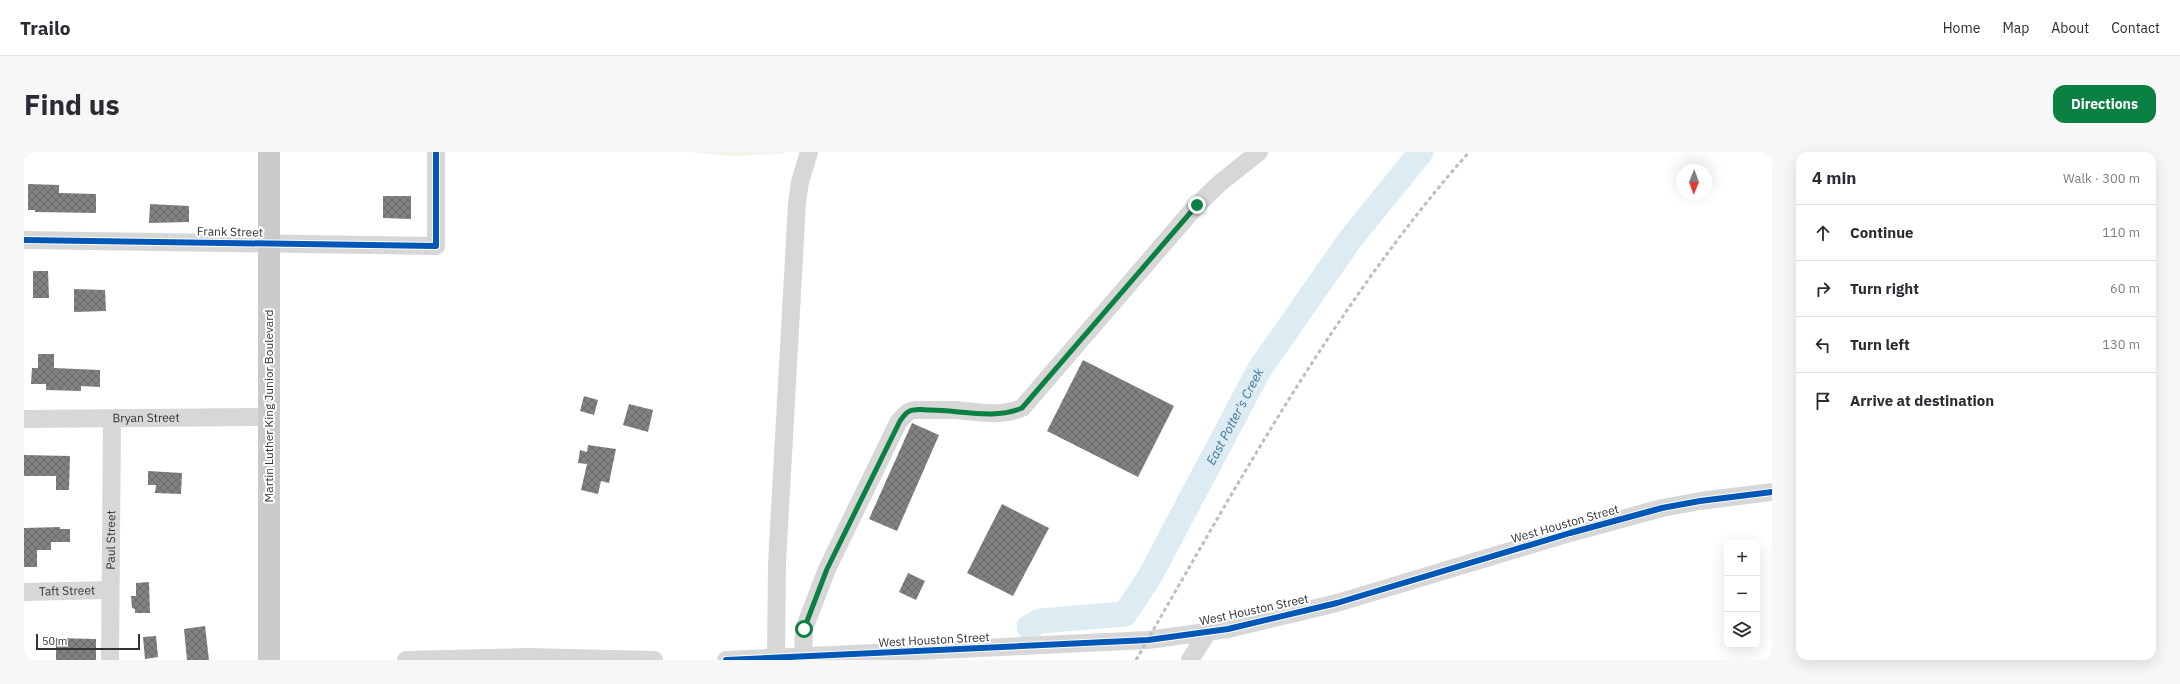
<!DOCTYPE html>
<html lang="en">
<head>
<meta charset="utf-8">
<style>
	body { margin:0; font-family:"IBM Plex Sans",sans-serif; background:#f7f7f7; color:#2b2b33 }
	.controls { position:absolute; right:12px; bottom:12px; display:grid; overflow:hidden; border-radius:8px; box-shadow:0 4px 16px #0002 }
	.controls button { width:36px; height:36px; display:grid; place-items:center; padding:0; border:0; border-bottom:1px solid #e1e1e2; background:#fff; color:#2b2b33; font:20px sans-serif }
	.compass { position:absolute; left:1652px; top:12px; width:36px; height:36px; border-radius:50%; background:#fff; box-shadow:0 4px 16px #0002; rotate:181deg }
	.scale { position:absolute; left:12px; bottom:10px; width:104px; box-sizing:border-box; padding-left:4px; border:2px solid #333; border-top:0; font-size:11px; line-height:14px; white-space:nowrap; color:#333; -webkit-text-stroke:3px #fff; paint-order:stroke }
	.stop { position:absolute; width:12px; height:12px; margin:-9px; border:3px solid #0b8043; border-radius:50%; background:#fff }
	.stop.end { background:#0b8043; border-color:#fff; box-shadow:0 1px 4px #0008 }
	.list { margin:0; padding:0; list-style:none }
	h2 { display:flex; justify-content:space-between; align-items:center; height:52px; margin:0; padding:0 16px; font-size:17px }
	h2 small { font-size:13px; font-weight:400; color:#7c7c81 }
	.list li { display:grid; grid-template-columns:26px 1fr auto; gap:12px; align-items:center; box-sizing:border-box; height:56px; padding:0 16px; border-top:1px solid #e1e1e2 }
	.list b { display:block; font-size:15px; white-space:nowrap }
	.list em { font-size:13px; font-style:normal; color:#7c7c81 }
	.icon { flex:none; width:22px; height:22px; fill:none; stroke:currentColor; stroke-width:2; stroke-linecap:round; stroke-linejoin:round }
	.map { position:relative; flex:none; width:1748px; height:508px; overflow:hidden; border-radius:12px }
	header { display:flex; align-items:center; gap:24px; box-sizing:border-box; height:56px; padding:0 20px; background:#fff; border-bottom:1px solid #e1e1e2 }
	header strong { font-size:19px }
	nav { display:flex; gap:22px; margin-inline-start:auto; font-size:14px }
	.intro { display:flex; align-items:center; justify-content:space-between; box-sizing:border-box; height:96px; padding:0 24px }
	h1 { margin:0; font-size:28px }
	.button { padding:10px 18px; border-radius:12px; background:#0b8043; color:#fff; font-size:14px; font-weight:700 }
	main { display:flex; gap:24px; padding:0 24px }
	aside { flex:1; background:#fff; border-radius:12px; box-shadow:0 4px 16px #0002 }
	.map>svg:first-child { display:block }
	.pitch { fill:#f1f5ed }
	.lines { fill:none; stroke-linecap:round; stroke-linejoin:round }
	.river { stroke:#ddebf3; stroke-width:25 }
	.building { fill:url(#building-cross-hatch) }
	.minor { stroke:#d7d7d7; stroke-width:18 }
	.major { stroke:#cacaca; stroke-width:22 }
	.rail { stroke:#bebebe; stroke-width:3; stroke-dasharray:4 3; stroke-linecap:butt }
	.cycleway-casing { stroke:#fff; stroke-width:8 }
	.cycleway { stroke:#0057b8; stroke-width:6 }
	.route { stroke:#0b8043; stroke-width:5 }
	.labels { text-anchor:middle; stroke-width:4; stroke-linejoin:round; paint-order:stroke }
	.street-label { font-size:12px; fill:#333; stroke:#fff }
	.water-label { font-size:13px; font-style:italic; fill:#3f7597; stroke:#fff }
</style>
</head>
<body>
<header>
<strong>Trailo</strong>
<nav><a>Home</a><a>Map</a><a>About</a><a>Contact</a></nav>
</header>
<div class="intro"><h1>Find us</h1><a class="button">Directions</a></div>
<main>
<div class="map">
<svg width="1748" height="508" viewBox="0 0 1748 508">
	<defs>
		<pattern id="building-cross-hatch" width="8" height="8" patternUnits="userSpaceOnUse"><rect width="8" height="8" fill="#818181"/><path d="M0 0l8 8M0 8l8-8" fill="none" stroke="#6a6a6a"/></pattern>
	</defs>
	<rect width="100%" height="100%" fill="#fff"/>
	<path class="pitch" d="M 667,0 L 760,0 L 759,2 L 705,4 Z"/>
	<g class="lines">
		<path class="river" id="s1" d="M 1005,475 L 1016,469 L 1101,462 L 1126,424 L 1235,218 L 1325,89 L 1397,0"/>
	</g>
	<g class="building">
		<path d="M 4,32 L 35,33 L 35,41 L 72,42 L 72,61 L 11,60 L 11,58 L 4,58 Z"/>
		<path d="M 359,44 L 387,44 L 387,67 L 359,66 Z"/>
		<path d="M 126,52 L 165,54 L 165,70 L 125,71 Z"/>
		<path d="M 9,119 L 24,119 L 25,146 L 9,146 Z"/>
		<path d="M 50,137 L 81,138 L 82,159 L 50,160 Z"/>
		<path d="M 14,202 L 30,202 L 30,216 L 76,218 L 76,235 L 57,234 L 57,239 L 22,238 L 22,232 L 7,232 L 8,216 L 14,216 Z"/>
		<path d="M 1059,208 L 1150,254 L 1114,325 L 1023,279 Z"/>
		<path d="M 560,244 L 574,248 L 570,263 L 556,259 Z"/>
		<path d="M 605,252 L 629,258 L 624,280 L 599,273 Z"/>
		<path d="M 888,271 L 915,283 L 873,379 L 845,367 Z"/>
		<path d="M 564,293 L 592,297 L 585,331 L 577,329 L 574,342 L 557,338 L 563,312 L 554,311 L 556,298 L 563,300 Z"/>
		<path d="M 0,303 L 46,304 L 45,338 L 32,338 L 32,324 L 0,324 Z"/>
		<path d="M 124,319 L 158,321 L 157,342 L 131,341 L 132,333 L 124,333 Z"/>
		<path d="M 978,352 L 1025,376 L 989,444 L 943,421 Z"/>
		<path d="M 36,375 L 36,377 L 46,377 L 46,390 L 27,390 L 27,398 L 13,398 L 13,415 L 0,415 L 0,376 Z"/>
		<path d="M 884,421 L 901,429 L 892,448 L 875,440 Z"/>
		<path d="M 125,430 L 126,461 L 111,461 L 111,457 L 108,456 L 107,444 L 112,444 L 112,431 Z"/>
		<path d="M 181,474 L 185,508 L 163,508 L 160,477 Z"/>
		<path d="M 132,484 L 134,505 L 121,507 L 119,485 Z"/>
		<path d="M 32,486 L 72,487 L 72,508 L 32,508 Z"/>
	</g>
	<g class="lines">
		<g class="minor">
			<path d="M 0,88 L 412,94 L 412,0"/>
			<path id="s2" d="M 0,267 L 244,265"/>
			<path id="s3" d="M 0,440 L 86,438"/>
			<path d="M 779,505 L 780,477 L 803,417 L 875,269 L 884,260 L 890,258 C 904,258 917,258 931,258 C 954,260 976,265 998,256 L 1173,53 L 1196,31 L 1235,0"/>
			<path d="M 752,507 L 753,411 L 773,51 L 776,30 L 785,0"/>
			<path id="s4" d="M 86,508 L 88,268"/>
			<path d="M 382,508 L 503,505 L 630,508"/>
			<path d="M 702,508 L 1124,488 L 1204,477 L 1313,451 L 1546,381 L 1638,356 L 1676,349 L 1748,340"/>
			<path d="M 1166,508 L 1183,481"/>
		</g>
		<path class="major" d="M 245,0 L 245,508"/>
		<path class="rail" d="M 1112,508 C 1213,333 1311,152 1445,0"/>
		<defs>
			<g id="cycleway">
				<path d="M 0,88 L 412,94 L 412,0"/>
				<path d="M 702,508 L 1124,488 L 1204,477 L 1313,451 L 1546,381 L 1638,356 L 1676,349 L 1748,340"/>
			</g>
		</defs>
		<use href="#cycleway" class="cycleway-casing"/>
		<use href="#cycleway" class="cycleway"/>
	</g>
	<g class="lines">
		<path class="route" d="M 780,477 L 803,417 L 876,269 C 878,266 881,262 884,260 C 890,256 899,258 906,258 C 936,258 970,268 998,256 L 1173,53"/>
	</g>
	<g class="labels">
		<g class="street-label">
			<text transform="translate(206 80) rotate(1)" y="4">Frank Street</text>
			<text transform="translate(245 254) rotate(-90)" y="4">Martin Luther King Junior Boulevard</text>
			<text dy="4" stroke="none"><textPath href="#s2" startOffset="122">Bryan Street</textPath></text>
			<text transform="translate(1541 372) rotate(-16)" y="4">West Houston Street</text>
			<text dy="4" stroke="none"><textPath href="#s4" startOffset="120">Paul Street</textPath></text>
			<text dy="4" stroke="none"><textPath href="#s3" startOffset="43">Taft Street</textPath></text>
			<text transform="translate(1230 458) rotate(-12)" y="4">West Houston Street</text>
			<text transform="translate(910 488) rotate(-3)" y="4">West Houston Street</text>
		</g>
		<g class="water-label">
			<text dy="5" stroke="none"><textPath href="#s1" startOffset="324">East Potter's Creek</textPath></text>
		</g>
	</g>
</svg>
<div class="controls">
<button>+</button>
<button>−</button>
<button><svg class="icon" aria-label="layers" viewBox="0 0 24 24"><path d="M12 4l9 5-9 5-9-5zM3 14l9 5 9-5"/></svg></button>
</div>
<svg class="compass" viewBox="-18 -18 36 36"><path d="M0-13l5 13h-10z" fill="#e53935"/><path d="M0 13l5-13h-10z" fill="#7c7c81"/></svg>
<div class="scale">50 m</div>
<div class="stop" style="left:780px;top:477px"></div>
<div class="stop end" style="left:1173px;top:53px"></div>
</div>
<aside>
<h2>4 min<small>Walk · 300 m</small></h2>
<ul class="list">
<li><svg class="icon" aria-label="ahead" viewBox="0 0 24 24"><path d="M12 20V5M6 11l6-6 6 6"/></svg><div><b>Continue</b></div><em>110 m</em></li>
<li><svg class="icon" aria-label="right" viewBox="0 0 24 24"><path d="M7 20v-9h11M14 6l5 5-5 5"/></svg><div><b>Turn right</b></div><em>60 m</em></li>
<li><svg class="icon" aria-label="left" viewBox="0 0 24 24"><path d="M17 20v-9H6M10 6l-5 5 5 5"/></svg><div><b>Turn left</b></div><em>130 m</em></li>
<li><svg class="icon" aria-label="arrive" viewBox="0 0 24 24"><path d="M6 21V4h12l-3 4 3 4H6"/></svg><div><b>Arrive at destination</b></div></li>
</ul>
</aside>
</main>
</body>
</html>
